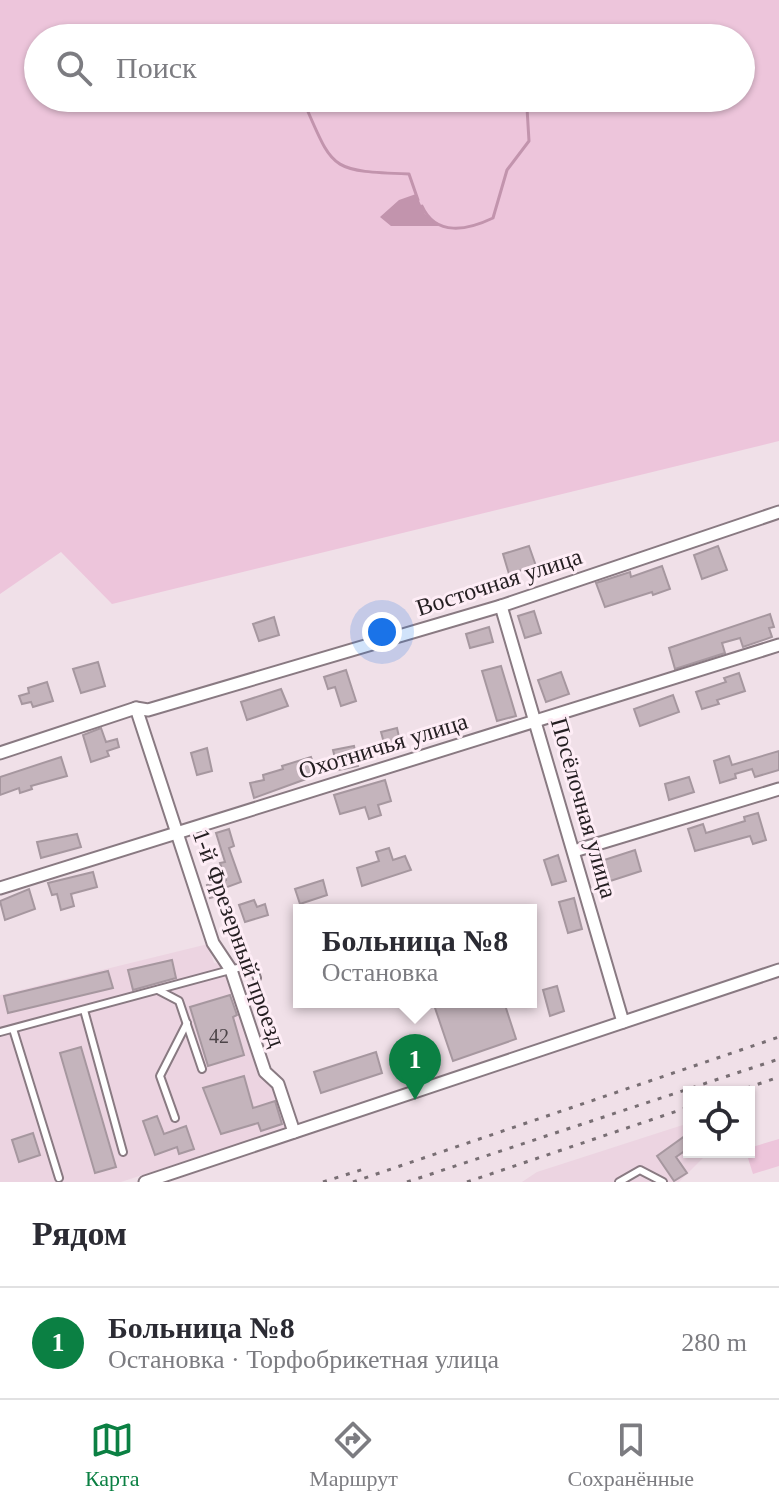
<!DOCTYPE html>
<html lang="ru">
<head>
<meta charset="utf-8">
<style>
	body { margin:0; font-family:Georgia,serif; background:#f7f7f7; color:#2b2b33 }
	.controls { position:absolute; right:24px; bottom:24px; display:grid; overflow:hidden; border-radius:0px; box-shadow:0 2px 6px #0004 }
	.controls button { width:72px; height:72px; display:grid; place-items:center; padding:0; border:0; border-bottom:2px solid #e1e1e2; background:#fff; color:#2b2b33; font:40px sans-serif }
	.you { position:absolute; left:382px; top:632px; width:28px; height:28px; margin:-20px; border:6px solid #fff; border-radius:50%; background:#1a73e8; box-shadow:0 0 0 12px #1a73e833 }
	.badge { display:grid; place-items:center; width:52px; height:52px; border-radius:50%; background:#0b8043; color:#fff; font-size:26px; font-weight:700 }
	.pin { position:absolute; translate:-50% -66px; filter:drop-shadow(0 2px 4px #0008) }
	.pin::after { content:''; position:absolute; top:42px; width:28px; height:24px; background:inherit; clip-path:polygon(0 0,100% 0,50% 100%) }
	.popup { position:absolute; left:293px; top:904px; width:244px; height:104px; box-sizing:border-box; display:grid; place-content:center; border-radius:0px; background:#fff; filter:drop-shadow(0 2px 6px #0005); font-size:26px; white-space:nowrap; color:#7c7c81 }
	.popup b { font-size:30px; color:#2b2b33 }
	.popup::after { content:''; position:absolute; left:50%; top:100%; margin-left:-16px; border:16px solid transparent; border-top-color:#fff }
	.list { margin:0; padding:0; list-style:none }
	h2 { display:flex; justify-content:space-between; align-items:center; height:104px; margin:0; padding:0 32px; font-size:34px }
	h2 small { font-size:26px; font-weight:400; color:#7c7c81 }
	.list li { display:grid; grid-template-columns:52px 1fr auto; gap:24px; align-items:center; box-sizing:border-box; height:112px; padding:0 32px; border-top:2px solid #e1e1e2 }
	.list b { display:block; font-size:30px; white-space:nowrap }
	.list p { margin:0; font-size:26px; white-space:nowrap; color:#7c7c81 }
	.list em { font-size:26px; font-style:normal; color:#7c7c81 }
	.icon { flex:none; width:44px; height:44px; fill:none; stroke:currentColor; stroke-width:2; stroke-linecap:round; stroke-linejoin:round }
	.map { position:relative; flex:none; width:779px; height:1182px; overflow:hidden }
	.search { position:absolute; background:#fff; box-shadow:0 2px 6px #0004; left:24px; right:24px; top:24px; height:88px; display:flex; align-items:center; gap:20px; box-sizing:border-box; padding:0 28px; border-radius:44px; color:#7c7c81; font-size:30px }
	.sheet { height:216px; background:#fff }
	nav { display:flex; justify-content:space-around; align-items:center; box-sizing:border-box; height:112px; border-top:2px solid #e1e1e2; background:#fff; font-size:22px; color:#7c7c81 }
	nav a { display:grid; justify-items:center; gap:4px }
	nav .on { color:#0b8043 }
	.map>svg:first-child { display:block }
	.built { fill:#ecd4e1 }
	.green { fill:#edc5db; fill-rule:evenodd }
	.water { fill:#c294ad }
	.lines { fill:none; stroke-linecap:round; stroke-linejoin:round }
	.stream { stroke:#c294ad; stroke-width:3 }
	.building { fill:#c4b4bc; stroke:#a6979f; stroke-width:2 }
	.lane-casing { stroke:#897a82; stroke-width:10 }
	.street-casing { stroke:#897a82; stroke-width:15 }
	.lane { stroke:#fff; stroke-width:6 }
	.street { stroke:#fff; stroke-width:11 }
	.rail { stroke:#786e73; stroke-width:3; stroke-dasharray:4 8; stroke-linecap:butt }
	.labels { text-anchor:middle; stroke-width:6; stroke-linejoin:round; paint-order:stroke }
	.number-label { font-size:20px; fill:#4c4448 }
	.street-label { font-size:24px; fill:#241e21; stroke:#feedf6 }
</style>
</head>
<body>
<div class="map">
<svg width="779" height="1182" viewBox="0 0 779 1182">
	<rect width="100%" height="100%" fill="#f0e0e8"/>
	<g class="built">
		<path d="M 208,944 L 214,963 L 221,964 L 275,1085 L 289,1127 L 121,1182 L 0,1182 L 0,995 Z"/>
		<path d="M 689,1123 L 689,1152 L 709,1152 L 679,1182 L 522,1182 L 537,1172 Z"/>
	</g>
	<g class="green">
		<path d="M 0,0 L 779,0 L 779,441 L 112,604 L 61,552 L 0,594 ZM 38,38 L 741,38 L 741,98 L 38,98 Z"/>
		<path d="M 779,1139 L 779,1166 L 753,1174 L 746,1152 L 749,1152 L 749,1148 Z"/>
	</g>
	<path class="water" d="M 416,194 L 425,214 L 439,226 L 391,226 L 380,217 L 399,200 Z"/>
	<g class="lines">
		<g class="stream">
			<path d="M 302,98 C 334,170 327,171 409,174 L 418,200"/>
			<path d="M 422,206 C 436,237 468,230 493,218 L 507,170 L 529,141 L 527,108 L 515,98"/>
		</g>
	</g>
	<g class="building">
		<path d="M 529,546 L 536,566 L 509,574 L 503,554 Z"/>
		<path d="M 718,546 L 727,570 L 702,579 L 694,555 Z"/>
		<path d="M 662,566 L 670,589 L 653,595 L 652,592 L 605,607 L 596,583 L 630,572 L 631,577 Z"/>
		<path d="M 534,611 L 541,633 L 525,638 L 518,616 Z"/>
		<path d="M 770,614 L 774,627 L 769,628 L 772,637 L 743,647 L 740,638 L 722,643 L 725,653 L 675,669 L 669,648 Z"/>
		<path d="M 274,617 L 279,635 L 259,641 L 253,624 Z"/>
		<path d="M 489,627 L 493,642 L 470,648 L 466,634 Z"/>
		<path d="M 98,662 L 105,686 L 81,693 L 73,669 Z"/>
		<path d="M 501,666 L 516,716 L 497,721 L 482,671 Z"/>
		<path d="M 346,670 L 356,701 L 341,706 L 335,687 L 328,689 L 324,677 Z"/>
		<path d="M 561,672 L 569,694 L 546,702 L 538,680 Z"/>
		<path d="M 739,673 L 745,691 L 717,700 L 719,704 L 702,709 L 696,692 L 726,682 L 724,678 Z"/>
		<path d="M 47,682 L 53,701 L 33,707 L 31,702 L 22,704 L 19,696 L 29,693 L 28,688 Z"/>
		<path d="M 281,689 L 288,706 L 247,720 L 241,702 Z"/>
		<path d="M 673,695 L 679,712 L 640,726 L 634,709 Z"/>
		<path d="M 101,728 L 106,742 L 117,739 L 119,747 L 107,751 L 109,756 L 91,762 L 83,735 Z"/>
		<path d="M 397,728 L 402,750 L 387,754 L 381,732 Z"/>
		<path d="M 354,746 L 358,766 L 338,770 L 333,750 Z"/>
		<path d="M 207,748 L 212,771 L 197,775 L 191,753 Z"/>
		<path d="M 779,751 L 779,770 L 755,777 L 752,769 L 735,774 L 736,778 L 720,783 L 714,761 L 729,756 L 732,765 Z"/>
		<path d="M 61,757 L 67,776 L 31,786 L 32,789 L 20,793 L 19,788 L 0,795 L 0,777 Z"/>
		<path d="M 311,757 L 316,771 L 305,775 L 306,779 L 254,798 L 250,783 L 264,780 L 263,775 L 283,769 L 282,766 Z"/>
		<path d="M 689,777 L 694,792 L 669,800 L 665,784 Z"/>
		<path d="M 385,780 L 391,801 L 378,805 L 381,815 L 369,819 L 365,807 L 340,814 L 334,795 Z"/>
		<path d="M 758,813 L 766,840 L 753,844 L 750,836 L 695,851 L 688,829 L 703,824 L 706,833 L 745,821 L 744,817 Z"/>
		<path d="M 229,829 L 234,846 L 229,848 L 241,882 L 219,890 L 221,895 L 210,898 L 207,885 L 226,880 L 220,863 L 225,862 L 216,833 Z"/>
		<path d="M 77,834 L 81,847 L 41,858 L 37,842 Z"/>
		<path d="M 389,848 L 393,860 L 405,856 L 411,870 L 362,886 L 357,868 L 379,861 L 376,852 Z"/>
		<path d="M 635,850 L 641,871 L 598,885 L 592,864 Z"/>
		<path d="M 558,855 L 566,881 L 552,885 L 544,860 Z"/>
		<path d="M 93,872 L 97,887 L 71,894 L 74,906 L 61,910 L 57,894 L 52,895 L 48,883 Z"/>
		<path d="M 323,880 L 327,895 L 300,904 L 295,889 Z"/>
		<path d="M 29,889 L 35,909 L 5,920 L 0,901 Z"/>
		<path d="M 574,898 L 582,929 L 568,933 L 559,902 Z"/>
		<path d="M 254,900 L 257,907 L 265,904 L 268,915 L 245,922 L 239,905 Z"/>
		<path d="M 172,960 L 176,978 L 133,990 L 128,970 Z"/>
		<path d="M 108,971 L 113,988 L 8,1013 L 4,996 Z"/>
		<path d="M 557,986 L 564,1011 L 550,1016 L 543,990 Z"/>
		<path d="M 230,995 L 237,1015 L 233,1017 L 244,1055 L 208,1066 L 190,1007 Z"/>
		<path d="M 433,1002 L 504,1002 L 516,1039 L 453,1061 Z"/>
		<path d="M 81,1047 L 116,1167 L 95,1173 L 60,1053 Z"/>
		<path d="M 376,1052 L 382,1073 L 321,1093 L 314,1072 Z"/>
		<path d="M 244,1076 L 253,1108 L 275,1101 L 282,1124 L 261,1131 L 258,1123 L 221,1134 L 203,1088 Z"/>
		<path d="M 157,1116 L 164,1134 L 186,1126 L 194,1149 L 179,1154 L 177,1147 L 155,1155 L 143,1121 Z"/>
		<path d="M 33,1133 L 40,1155 L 19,1162 L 12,1140 Z"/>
		<path d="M 689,1133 L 689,1148 L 676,1157 L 687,1173 L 674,1181 L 657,1156 Z"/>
	</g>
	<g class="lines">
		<defs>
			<g id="lane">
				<path d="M 158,990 L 179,1001 L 202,1069"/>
				<path d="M 84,1010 L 123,1152"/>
				<path d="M 13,1029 L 59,1178"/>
				<path d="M 0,1032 L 245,966 L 254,969 L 257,978"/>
				<path d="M 175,1118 L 160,1076 L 187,1023"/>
				<path d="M 619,1182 L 640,1170 L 663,1182"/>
			</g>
			<g id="street">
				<path d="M 501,606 L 623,1022"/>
				<path d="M 136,708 L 213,943 L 231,970 L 265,1072 L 278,1084 L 294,1132"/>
				<path d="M 0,753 L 136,708 L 148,710 L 501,606 L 779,512"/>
				<path d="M 574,851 L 779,789"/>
				<path d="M 0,888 L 779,645"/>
				<path d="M 145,1182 L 779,970"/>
			</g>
		</defs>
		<use href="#lane" class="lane-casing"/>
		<use href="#street" class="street-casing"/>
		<use href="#lane" class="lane"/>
		<use href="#street" class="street"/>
		<g class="rail">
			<path d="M 735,1092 L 779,1077"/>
			<path d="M 323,1182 L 364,1169"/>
			<path d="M 353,1182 L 779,1037"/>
			<path d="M 407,1182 L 779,1059"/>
			<path d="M 467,1182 L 689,1107"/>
		</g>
	</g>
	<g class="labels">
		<g class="number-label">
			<text x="219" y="1043">42</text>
		</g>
		<g class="street-label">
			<text transform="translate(499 582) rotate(-18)" y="8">Восточная улица</text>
			<text transform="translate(383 746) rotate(-17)" y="8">Охотничья улица</text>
			<text transform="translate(584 808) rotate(74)" y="8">Посёлочная улица</text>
			<text transform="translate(239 938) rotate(70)" y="8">1-й Фрезерный проезд</text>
		</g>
	</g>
</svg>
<div class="controls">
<button><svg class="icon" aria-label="locate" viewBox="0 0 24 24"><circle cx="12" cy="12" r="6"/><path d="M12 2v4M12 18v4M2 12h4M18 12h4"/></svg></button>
</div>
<div class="you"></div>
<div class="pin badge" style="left:415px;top:1100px">1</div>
<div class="popup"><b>Больница №8</b>Остановка</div>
<div class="search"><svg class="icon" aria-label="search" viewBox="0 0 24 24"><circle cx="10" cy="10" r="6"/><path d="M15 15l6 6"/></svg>Поиск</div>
</div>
<section class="sheet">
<h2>Рядом<small></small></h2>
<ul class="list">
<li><span class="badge">1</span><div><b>Больница №8</b><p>Остановка · Торфобрикетная улица</p></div><em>280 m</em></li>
</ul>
</section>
<nav>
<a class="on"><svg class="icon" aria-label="map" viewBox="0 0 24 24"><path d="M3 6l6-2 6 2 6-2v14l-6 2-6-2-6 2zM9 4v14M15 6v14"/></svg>Карта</a>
<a><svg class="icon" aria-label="directions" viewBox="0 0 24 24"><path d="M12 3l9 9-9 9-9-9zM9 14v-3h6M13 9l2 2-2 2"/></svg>Маршрут</a>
<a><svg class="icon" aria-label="saved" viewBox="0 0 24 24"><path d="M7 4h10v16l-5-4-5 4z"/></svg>Сохранённые</a>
</nav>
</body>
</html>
